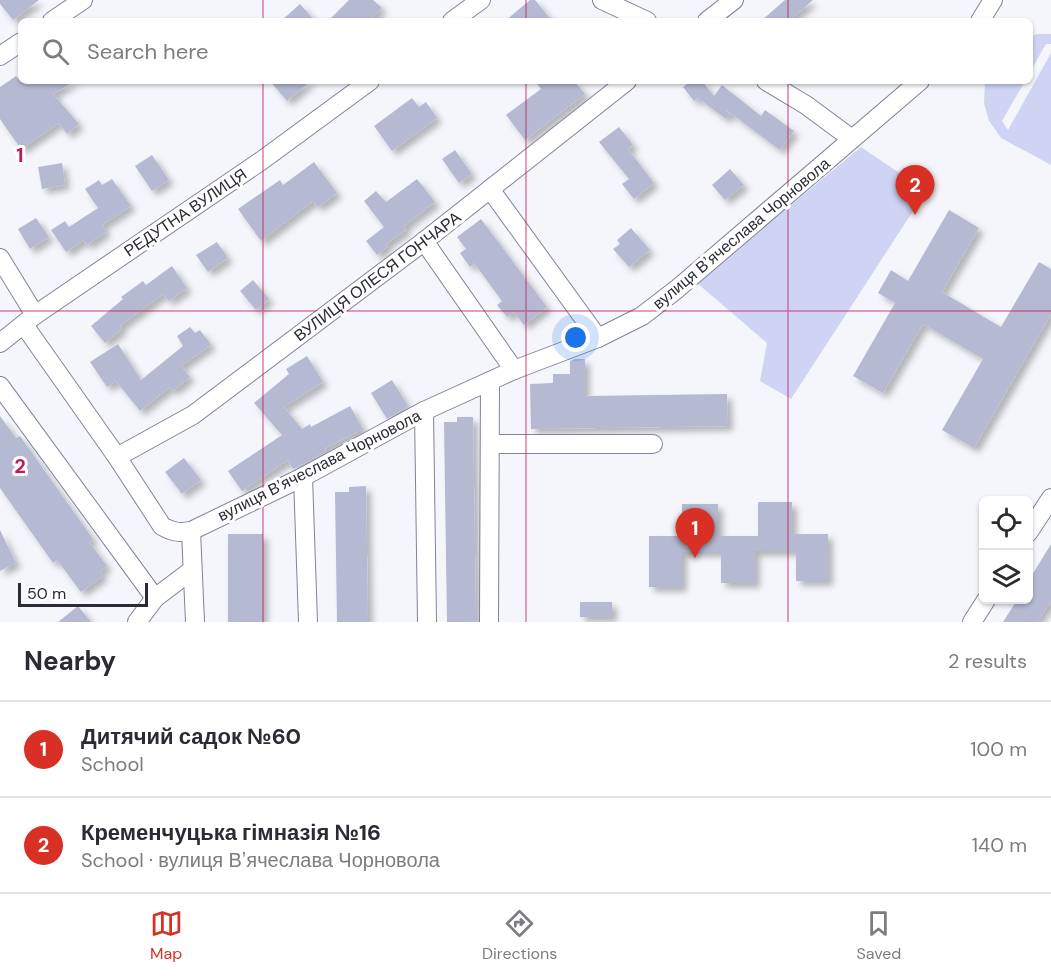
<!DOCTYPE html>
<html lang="en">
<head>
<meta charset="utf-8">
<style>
	body { margin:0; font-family:"DM Sans",sans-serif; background:#f2f2f3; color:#2b2b33 }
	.controls { position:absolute; right:18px; bottom:18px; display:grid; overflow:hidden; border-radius:9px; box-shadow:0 2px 4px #0004 }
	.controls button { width:54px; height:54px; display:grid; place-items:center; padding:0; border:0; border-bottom:2px solid #e1e1e2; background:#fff; color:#2b2b33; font:30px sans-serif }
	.scale { position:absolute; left:18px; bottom:15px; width:130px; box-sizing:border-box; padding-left:6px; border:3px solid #2a2b35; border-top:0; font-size:16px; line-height:21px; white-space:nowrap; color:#2a2b35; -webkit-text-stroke:4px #fff; paint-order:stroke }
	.you { position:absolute; left:576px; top:338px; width:21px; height:21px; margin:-15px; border:4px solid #fff; border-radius:50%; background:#1a73e8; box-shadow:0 0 0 9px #1a73e833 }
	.badge { display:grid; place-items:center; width:39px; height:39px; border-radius:50%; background:#d93025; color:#fff; font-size:20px; font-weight:700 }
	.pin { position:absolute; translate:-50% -50px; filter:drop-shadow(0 2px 3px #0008) }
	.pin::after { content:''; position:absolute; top:32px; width:21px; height:18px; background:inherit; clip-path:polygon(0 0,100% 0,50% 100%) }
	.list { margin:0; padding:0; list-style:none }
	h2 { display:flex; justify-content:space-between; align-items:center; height:78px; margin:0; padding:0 24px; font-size:26px }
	h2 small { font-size:20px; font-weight:400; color:#7c7c81 }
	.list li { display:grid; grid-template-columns:39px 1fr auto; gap:18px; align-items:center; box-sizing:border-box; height:96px; padding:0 24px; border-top:2px solid #e1e1e2 }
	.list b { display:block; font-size:22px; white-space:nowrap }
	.list p { margin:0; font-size:20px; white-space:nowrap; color:#7c7c81 }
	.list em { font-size:20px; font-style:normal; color:#7c7c81 }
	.icon { flex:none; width:33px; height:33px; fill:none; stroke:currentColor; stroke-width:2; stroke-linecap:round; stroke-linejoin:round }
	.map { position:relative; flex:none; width:1051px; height:622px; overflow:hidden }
	.search { position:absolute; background:#fff; box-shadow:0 2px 4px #0004; left:18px; right:18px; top:18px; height:66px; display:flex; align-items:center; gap:15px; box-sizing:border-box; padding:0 21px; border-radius:9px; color:#7c7c81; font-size:22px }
	.sheet { height:270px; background:#fff }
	nav { display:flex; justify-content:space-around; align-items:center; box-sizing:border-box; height:84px; border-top:2px solid #e1e1e2; background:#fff; font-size:16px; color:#7c7c81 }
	nav a { display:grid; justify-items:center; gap:3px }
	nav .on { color:#d93025 }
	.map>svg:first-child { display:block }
	.green { fill:#cfd4f5 }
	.building { fill:#b6b9d2; filter:url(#shadow) }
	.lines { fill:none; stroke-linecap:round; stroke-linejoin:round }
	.minor-casing { stroke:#80839a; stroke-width:20 }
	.minor { stroke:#fff; stroke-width:18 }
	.grid { fill:none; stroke:#c2185b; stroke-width:1.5; stroke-opacity:0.55 }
	.labels { text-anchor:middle; stroke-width:6; stroke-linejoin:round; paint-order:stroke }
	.street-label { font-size:16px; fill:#2a2b35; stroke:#fff }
	.grid-label { font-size:20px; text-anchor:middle; font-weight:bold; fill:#c2185b; stroke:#fff; stroke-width:6; stroke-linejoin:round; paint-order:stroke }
</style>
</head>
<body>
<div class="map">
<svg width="1051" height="622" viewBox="0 0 1051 622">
	<defs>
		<filter id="shadow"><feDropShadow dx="5" dy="5" stdDeviation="3" flood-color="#0004"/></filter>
	</defs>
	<rect width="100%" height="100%" fill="#f5f6fb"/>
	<g class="green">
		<path d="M 1038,34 L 1051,34 L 1051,44 L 1046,44 L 1030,72 L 1030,36 Z"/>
		<path d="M 1051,53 L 1051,165 L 1001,138 L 989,121 L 984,103 L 985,81 L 1025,81 L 1002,121 L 1008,130 Z"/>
		<path d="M 861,147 L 926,191 L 791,399 L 760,381 L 767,343 L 697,283 Z"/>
	</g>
	<g class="building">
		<path d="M 0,0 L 39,0 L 13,20 L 0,4 Z"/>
		<path d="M 349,0 L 373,0 L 382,8 L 369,21 L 328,21 Z"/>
		<path d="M 530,0 L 535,0 L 552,21 L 505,21 Z"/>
		<path d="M 785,0 L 813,0 L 789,21 L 761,21 Z"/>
		<path d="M 300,4 L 315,21 L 281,21 Z"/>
		<path d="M 16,76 L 20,81 L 75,81 L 53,94 L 79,124 L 67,134 L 59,123 L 21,149 L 0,119 L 0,87 Z"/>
		<path d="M 270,81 L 311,81 L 287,101 Z"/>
		<path d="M 535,81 L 574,81 L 585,94 L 525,140 L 506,115 L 541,89 Z"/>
		<path d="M 691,81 L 702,81 L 714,96 L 722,85 L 761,116 L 765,110 L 794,131 L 780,150 L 725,109 L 730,115 L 726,119 L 698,98 L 694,101 L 683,87 Z"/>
		<path d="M 412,98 L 419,107 L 426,102 L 437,118 L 392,151 L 374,126 Z"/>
		<path d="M 619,127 L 633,145 L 628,149 L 654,183 L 634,199 L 622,184 L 629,179 L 599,142 Z"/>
		<path d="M 455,150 L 472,174 L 459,183 L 442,159 Z"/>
		<path d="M 152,155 L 169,180 L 152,191 L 135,166 Z"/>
		<path d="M 314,162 L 337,193 L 318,207 L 313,201 L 261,241 L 238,209 L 280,180 L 283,185 Z"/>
		<path d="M 62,163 L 65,185 L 42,189 L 38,167 Z"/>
		<path d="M 730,169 L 744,185 L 725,200 L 712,185 Z"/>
		<path d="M 112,179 L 131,206 L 102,225 L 106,232 L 87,245 L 84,240 L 66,252 L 51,230 L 65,221 L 69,227 L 98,208 L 85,189 L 99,180 L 102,185 Z"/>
		<path d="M 417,179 L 435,202 L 404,226 L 406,230 L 386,244 L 388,246 L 377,255 L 366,241 L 384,227 L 364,201 L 376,191 L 386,202 Z"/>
		<path d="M 949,210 L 979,228 L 942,292 L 1001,327 L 1039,262 L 1051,269 L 1051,314 L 974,448 L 942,430 L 983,359 L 923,324 L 883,393 L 853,376 L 895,303 L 878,293 L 891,270 L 908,281 Z"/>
		<path d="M 36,218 L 49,237 L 30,249 L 18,229 Z"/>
		<path d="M 481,219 L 547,307 L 524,325 L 514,312 L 507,317 L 497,305 L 502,301 L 474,263 L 470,267 L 460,253 L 466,249 L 457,237 Z"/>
		<path d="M 631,228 L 650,250 L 629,267 L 613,249 L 620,244 L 617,240 Z"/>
		<path d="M 217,242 L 228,258 L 208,272 L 196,255 Z"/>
		<path d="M 172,266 L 187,288 L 169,301 L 163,294 L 120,326 L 122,329 L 105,343 L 91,326 L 123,299 L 121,297 L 143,281 L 146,285 Z"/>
		<path d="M 253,280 L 269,299 L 256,310 L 240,291 Z"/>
		<path d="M 190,327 L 195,333 L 200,330 L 211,345 L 181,366 L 190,377 L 173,391 L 170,387 L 140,411 L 116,381 L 107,387 L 90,362 L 118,344 L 141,380 L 183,346 L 177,336 Z"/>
		<path d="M 307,356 L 323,382 L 284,407 L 302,429 L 310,424 L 311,427 L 350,406 L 363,429 L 324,449 L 326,452 L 293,469 L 288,460 L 242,491 L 228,471 L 282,435 L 254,403 L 289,374 L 286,369 Z"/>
		<path d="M 575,359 L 585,359 L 585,396 L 727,394 L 728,426 L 531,429 L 530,384 L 553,383 L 553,374 L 570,374 L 570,361 Z"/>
		<path d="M 392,380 L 408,406 L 387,419 L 371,393 Z"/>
		<path d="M 0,416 L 16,438 L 20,436 L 93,539 L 89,542 L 107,566 L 100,571 L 103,576 L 81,592 L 57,560 L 53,563 L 0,488 Z"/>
		<path d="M 457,417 L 473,417 L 476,622 L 447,622 L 444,422 L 457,422 Z"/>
		<path d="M 184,458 L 201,480 L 182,494 L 165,472 Z"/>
		<path d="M 366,486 L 368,622 L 337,622 L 335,492 L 349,492 L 349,487 Z"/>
		<path d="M 758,502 L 792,502 L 792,534 L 828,534 L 828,581 L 796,581 L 796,551 L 755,551 L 755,583 L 721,583 L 721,552 L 682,552 L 682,587 L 649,587 L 649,536 L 682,536 L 682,504 L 718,504 L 718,536 L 758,536 Z"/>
		<path d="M 0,530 L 16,563 L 0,571 Z"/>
		<rect x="228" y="534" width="35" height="88"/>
		<path d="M 1051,544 L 1051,601 L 1037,622 L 1003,622 L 1017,600 L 1029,600 L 1029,580 Z"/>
		<rect x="580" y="602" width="32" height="15"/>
		<path d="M 78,606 L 91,622 L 58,622 Z"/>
	</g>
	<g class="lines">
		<defs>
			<g id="minor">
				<path d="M 602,0 L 647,21"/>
				<path d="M 52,21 L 83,0"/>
				<path d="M 452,21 L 481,0"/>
				<path d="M 707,21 L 734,0"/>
				<path d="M 980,21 L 993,0"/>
				<path d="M 0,56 L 21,42"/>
				<path d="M 766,81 L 806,105 L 852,139"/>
				<path d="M 490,189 L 598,338"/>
				<path d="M 424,241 L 514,370"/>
				<path d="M 0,258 L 35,315"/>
				<path d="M 24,325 L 117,457 L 162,526 C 172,532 179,533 191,531 L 303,477 L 424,411 L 514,370 L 598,338 L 642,316 L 677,289 L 920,81"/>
				<path d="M 0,343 L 35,315 L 261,161 L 370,81"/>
				<path d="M 0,386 L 155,598"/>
				<path d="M 424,411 L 427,622"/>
				<path d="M 490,444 L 653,444"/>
				<path d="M 117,457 L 193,415 L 418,246 L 627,81"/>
				<path d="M 303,477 L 308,622"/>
				<path d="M 191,531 L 195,622"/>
				<path d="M 1028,533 L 1051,498"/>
				<path d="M 137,622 L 155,598 L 192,570"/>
				<path d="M 489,622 L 490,381"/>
				<path d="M 972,622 L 986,600"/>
			</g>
		</defs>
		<use href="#minor" class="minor-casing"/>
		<use href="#minor" class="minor"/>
	</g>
	<path class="grid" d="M 263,0 L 263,21M 526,0 L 526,21M 788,0 L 788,21M 263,81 L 263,622M 526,81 L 526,622M 788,81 L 788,622M 0,311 L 1051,311"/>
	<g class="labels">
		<g class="street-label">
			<text transform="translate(185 212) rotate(-34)" y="6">РЕДУТНА ВУЛИЦЯ</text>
			<text transform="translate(741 233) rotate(-40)" y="6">вулиця Вʼячеслава Чорновола</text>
			<text transform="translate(377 276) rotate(-37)" y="6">ВУЛИЦЯ ОЛЕСЯ ГОНЧАРА</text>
			<text transform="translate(319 465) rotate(-27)" y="6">вулиця Вʼячеслава Чорновола</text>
		</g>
	</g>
	<g class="grid-label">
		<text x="20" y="162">1</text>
		<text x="20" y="473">2</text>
	</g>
</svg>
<div class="controls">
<button><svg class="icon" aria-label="locate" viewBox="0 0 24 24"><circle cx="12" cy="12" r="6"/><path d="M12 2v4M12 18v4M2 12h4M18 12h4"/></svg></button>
<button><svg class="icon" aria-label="layers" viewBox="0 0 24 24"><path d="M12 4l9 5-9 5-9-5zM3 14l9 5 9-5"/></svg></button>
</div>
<div class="scale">50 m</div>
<div class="you"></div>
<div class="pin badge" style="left:695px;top:558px">1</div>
<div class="pin badge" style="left:915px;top:215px">2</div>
<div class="search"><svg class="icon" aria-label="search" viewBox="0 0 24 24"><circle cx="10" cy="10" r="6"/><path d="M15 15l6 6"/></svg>Search here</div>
</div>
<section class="sheet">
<h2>Nearby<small>2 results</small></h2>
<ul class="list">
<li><span class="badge">1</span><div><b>Дитячий садок №60</b><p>School</p></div><em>100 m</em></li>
<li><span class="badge">2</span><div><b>Кременчуцька гімназія №16</b><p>School · вулиця Вʼячеслава Чорновола</p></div><em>140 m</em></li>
</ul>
</section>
<nav>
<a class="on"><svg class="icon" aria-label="map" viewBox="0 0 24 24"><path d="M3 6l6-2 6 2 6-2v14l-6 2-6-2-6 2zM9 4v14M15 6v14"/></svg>Map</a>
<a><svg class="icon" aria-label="directions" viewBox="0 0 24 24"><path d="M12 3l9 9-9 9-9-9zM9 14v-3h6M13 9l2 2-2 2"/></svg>Directions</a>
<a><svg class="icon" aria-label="saved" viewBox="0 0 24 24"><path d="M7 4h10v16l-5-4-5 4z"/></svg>Saved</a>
</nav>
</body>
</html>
